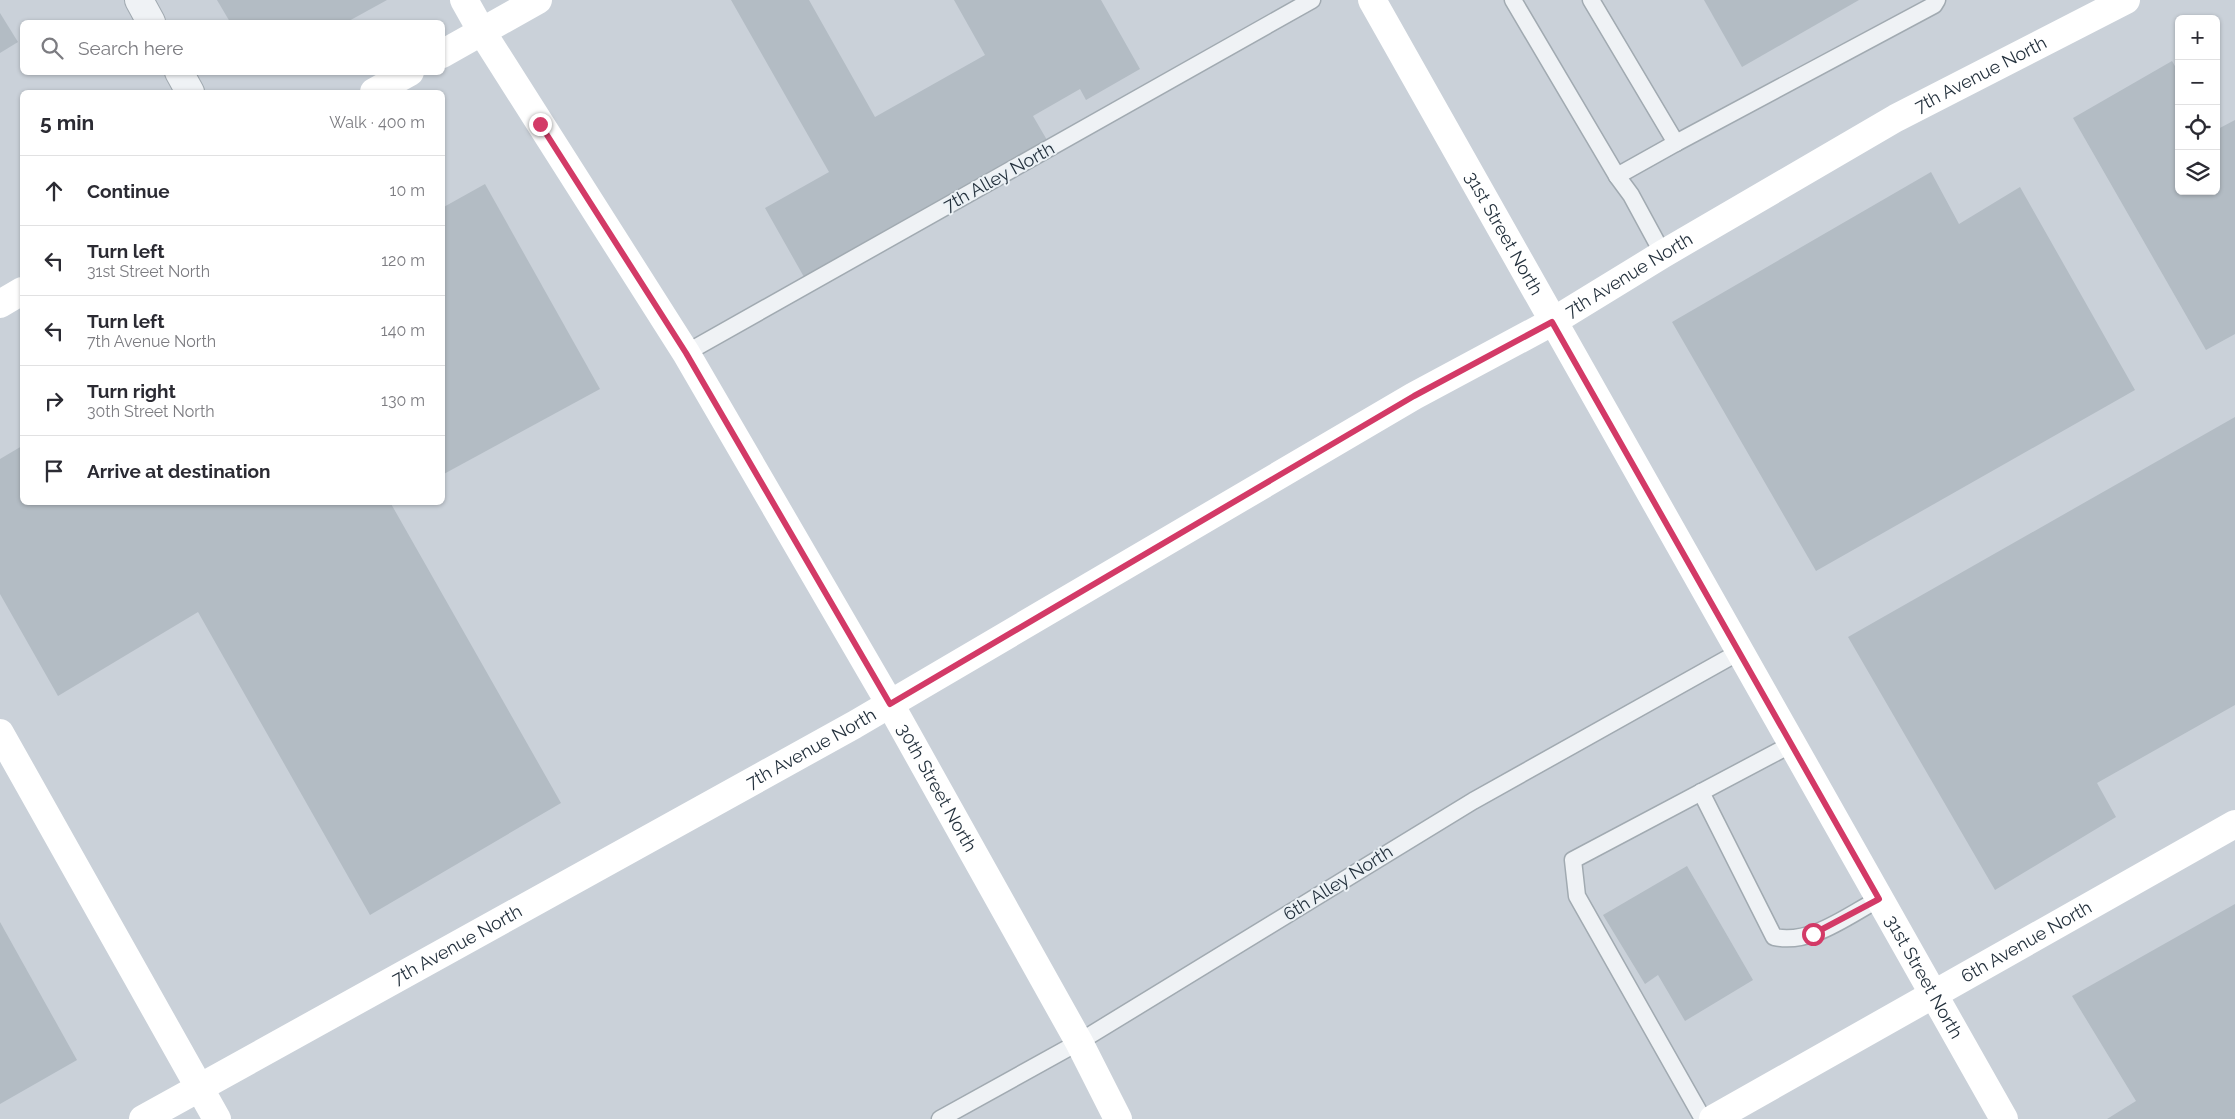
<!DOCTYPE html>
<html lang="en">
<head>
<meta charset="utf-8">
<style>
	body { margin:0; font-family:Raleway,sans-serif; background:#f2f2f3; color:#2b2b33 }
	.controls { position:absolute; right:15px; top:15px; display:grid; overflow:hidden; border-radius:8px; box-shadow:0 1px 4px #0004 }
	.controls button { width:45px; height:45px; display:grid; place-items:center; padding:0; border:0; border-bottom:1px solid #e1e1e2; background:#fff; color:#2b2b33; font:25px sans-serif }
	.stop { position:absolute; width:15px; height:15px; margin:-11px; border:4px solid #d33a67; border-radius:50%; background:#fff }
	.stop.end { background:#d33a67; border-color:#fff; box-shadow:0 1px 5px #0008 }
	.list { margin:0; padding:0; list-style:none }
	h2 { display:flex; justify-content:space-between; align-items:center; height:65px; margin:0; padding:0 20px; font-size:21px }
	h2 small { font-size:16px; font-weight:400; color:#7c7c81 }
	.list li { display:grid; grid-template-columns:32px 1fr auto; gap:15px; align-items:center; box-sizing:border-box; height:70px; padding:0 20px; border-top:1px solid #e1e1e2 }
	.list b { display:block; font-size:19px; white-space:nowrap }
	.list p { margin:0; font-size:16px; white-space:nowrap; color:#7c7c81 }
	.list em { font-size:16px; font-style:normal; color:#7c7c81 }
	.icon { flex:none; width:28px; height:28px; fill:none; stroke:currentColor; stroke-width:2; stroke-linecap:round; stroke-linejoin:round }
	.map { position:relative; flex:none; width:2235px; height:1119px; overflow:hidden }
	.search { position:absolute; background:#fff; box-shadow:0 1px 4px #0004; left:20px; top:20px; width:425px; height:55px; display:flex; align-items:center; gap:12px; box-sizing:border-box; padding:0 18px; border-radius:8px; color:#7c7c81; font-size:19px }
	.panel { position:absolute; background:#fff; box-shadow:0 1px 4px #0004; left:20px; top:90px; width:425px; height:415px; border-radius:8px }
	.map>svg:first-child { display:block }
	.built { fill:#cad1d9; fill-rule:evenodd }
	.building { fill:#b3bcc4 }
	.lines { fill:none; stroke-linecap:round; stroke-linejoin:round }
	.lane-casing { stroke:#a1aab1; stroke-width:19 }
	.street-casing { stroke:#a1aab1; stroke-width:30 }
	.lane { stroke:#eff2f5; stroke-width:16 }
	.street { stroke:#eff2f5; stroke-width:28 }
	.secondary { stroke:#fff; stroke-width:28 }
	.route { stroke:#d33a67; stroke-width:6 }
	.labels { text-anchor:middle; stroke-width:4; stroke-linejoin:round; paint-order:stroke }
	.street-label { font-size:18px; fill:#25323e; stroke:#ebf1f5 }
</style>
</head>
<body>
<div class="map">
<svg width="2235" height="1119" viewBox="0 0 2235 1119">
	<rect width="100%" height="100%" fill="#dce2e7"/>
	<path class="built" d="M 0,0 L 2235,0 L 2235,1119 L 0,1119 ZM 2179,19 L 2216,19 L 2216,191 L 2179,191 ZM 22,22 L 442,22 L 442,72 L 22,72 ZM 22,92 L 442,92 L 442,502 L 22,502 Z"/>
	<g class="building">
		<path d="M 217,0 L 387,0 L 347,22 L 230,22 Z"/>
		<path d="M 731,0 L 809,0 L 875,117 L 985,55 L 954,0 L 1101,0 L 1140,69 L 1086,100 L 1080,89 L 1033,116 L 1047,140 L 804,277 L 765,208 L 829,172 Z"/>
		<path d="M 1704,0 L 1859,0 L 1742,67 Z"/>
		<path d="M 0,13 L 18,42 L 0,53 Z"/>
		<path d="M 2172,61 L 2179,73 L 2179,191 L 2216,191 L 2216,130 L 2235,120 L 2235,334 L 2206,350 L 2073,118 Z"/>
		<path d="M 1931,172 L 1959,224 L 2020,187 L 2135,390 L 1816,571 L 1672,322 Z"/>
		<path d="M 485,184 L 600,389 L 442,475 L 442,208 Z"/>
		<path d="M 2235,417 L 2235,705 L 2097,783 L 2116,817 L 1995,890 L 1848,637 Z"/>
		<path d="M 22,446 L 22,502 L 390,502 L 561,803 L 370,915 L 198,612 L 58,696 L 0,594 L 0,459 Z"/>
		<path d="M 1687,866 L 1753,980 L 1685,1021 L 1658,975 L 1645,984 L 1603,915 Z"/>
		<path d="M 2235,904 L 2235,1119 L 2107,1119 L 2136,1101 L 2072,996 Z"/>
		<path d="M 0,922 L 77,1060 L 0,1104 Z"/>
	</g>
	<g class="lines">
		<defs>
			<g id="lane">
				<path d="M 1513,0 L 1617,176 L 1631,195 L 1663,254"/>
				<path d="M 1591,0 L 1676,143 L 1617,176"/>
				<path d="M 1676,143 L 1934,5 L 1937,0"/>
				<path d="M 686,353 L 1312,0"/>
				<path d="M 1701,792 L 1774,937 C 1811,945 1847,916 1879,899"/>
				<path d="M 940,1119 L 1079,1042 L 1473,801 L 1739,652"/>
				<path d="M 1703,1119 L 1577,896 L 1573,860 L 1792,744"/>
			</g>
			<g id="street">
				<path d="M 139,0 L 151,22"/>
				<path d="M 179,72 L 190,92"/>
			</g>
		</defs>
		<use href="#lane" class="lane-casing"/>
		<use href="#street" class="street-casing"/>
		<use href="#lane" class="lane"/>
		<use href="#street" class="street"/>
		<g class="secondary">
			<path id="s1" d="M 464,0 L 482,32 L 686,353 L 890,704 L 1079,1042 L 1118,1119"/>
			<path id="s2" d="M 1372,0 L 2004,1119"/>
			<path d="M 442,54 L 538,0"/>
			<path d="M 374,92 L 410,72"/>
			<path d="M 0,304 L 22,291"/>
			<path d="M 0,733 L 217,1119"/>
			<path id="s3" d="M 143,1119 L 854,725 L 1414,396 L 1552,322 L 1663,254 L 1896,118 L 2126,0"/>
			<path id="s4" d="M 1713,1119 L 2235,824"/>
		</g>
	</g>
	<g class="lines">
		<path class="route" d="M 540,124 L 686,353 L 890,704 L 1414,396 L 1552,322 L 1879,899 L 1813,934"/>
	</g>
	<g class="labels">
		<g class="street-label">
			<text dy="6" stroke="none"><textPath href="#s3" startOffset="2114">7th Avenue North</textPath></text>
			<text transform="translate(999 177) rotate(-29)" y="6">7th Alley North</text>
			<text dy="6" stroke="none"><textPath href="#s2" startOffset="268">31st Street North</textPath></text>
			<text dy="6" stroke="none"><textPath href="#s3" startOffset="1709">7th Avenue North</textPath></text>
			<text dy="6" stroke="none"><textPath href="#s3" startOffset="764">7th Avenue North</textPath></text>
			<text dy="6" stroke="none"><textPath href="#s1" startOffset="919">30th Street North</textPath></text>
			<text transform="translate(1338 883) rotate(-32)" y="6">6th Alley North</text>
			<text dy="6" stroke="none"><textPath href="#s4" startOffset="360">6th Avenue North</textPath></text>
			<text dy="6" stroke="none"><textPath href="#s3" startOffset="359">7th Avenue North</textPath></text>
			<text dy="6" stroke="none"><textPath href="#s2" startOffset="1122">31st Street North</textPath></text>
		</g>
	</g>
</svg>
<div class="controls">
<button>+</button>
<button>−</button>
<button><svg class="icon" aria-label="locate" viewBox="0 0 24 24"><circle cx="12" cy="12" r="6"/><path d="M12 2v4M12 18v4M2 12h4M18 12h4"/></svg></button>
<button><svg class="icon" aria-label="layers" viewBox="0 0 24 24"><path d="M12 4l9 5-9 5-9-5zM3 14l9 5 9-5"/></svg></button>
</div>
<div class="stop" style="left:1813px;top:934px"></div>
<div class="stop end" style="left:540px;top:124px"></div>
<div class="search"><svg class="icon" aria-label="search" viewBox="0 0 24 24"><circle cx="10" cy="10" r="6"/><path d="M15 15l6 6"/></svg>Search here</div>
<section class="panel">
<h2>5 min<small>Walk · 400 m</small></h2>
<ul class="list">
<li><svg class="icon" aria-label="ahead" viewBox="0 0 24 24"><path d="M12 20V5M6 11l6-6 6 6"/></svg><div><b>Continue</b></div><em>10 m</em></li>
<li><svg class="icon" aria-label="left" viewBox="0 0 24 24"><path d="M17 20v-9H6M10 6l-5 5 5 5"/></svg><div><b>Turn left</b><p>31st Street North</p></div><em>120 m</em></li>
<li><svg class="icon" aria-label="left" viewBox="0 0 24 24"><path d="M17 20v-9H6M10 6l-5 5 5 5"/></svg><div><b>Turn left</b><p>7th Avenue North</p></div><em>140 m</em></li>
<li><svg class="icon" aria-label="right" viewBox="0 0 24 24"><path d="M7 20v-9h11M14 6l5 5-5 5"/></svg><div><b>Turn right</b><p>30th Street North</p></div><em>130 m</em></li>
<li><svg class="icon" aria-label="arrive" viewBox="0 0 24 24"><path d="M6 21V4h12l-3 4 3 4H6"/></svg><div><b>Arrive at destination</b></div></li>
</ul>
</section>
</div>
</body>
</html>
